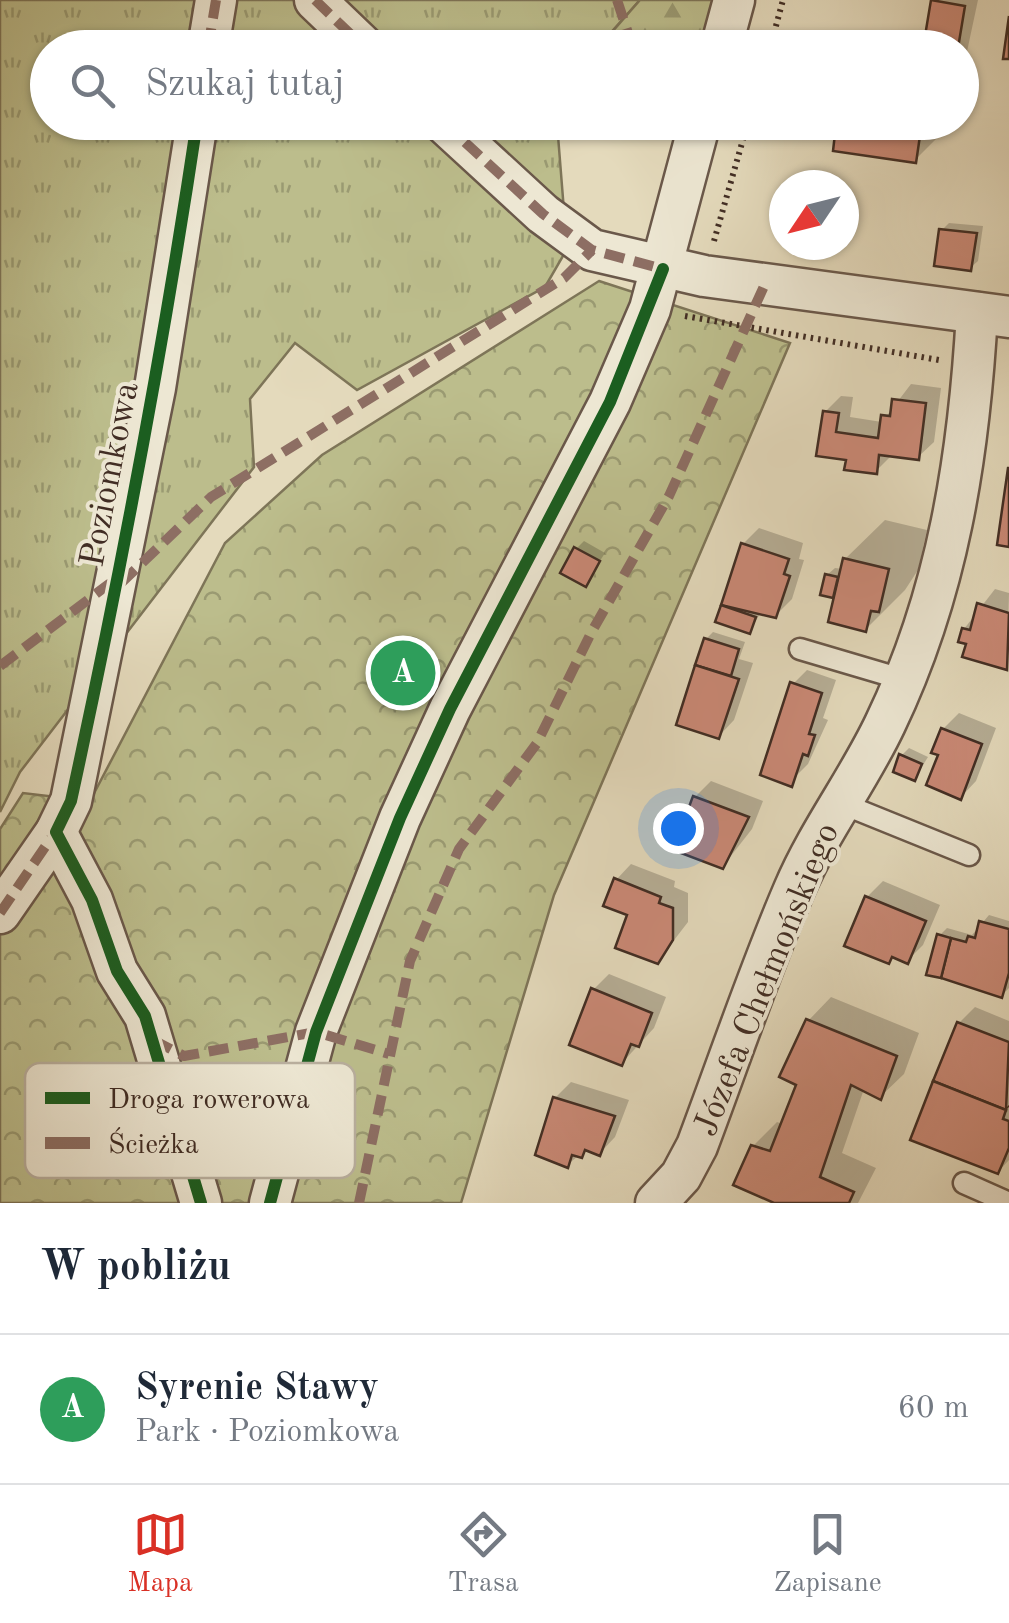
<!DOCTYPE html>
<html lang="pl">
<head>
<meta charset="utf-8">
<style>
	body { margin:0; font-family:"Old Standard TT",serif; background:#f2f2f3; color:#1f2937 }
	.compass { position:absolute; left:769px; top:170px; width:90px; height:90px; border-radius:50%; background:#fff; box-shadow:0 2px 8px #0004; rotate:235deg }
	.you { position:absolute; left:678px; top:828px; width:35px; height:35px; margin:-25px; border:8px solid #fff; border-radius:50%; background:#1a73e8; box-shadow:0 0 0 15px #1a73e833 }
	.badge { display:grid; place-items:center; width:65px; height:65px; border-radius:50%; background:#d93025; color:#fff; font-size:32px; font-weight:700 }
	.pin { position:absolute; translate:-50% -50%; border:5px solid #fff; box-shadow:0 2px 10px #0006 }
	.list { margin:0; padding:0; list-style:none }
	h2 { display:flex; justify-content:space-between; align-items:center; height:130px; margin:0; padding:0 40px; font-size:42px }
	h2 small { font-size:32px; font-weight:400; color:#747a83 }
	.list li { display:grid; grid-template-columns:65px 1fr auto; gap:30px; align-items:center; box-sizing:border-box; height:150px; padding:0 40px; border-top:2px solid #e0e1e3 }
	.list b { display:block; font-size:38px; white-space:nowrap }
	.list p { margin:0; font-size:32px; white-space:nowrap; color:#747a83 }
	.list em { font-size:32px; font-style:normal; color:#747a83 }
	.icon { flex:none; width:55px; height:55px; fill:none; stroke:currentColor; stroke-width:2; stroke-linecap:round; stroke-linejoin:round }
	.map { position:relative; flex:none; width:1009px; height:1203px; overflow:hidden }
	.search { position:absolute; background:#fff; box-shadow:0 2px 8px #0004; left:30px; right:30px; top:30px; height:110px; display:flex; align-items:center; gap:25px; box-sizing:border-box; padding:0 35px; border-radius:55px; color:#747a83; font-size:38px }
	.sheet { height:280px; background:#fff }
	nav { display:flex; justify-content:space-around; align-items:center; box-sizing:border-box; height:140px; border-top:2px solid #e0e1e3; background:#fff; font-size:28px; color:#747a83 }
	nav a { display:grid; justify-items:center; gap:5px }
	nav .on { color:#d93025 }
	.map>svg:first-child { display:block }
	.grass { fill:url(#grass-tufts); stroke:#7e7558; stroke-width:2.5 }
	.forest { fill:url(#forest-firs); stroke:#7e7558; stroke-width:2.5 }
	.park { fill:url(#park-crowns); stroke:#7e7558; stroke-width:2.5 }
	.shadow { fill:#0003 }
	.building { fill:#ca8976; stroke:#412d24; stroke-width:2.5 }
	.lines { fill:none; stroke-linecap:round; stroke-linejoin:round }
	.lane-casing { stroke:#6a584a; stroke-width:25 }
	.street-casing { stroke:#6a584a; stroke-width:45 }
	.path { stroke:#412d24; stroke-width:6; stroke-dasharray:2.5 5; stroke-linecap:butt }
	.lane { stroke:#ede7d3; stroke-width:20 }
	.street { stroke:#ede7d3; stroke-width:40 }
	.quiet { stroke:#8d6e63; stroke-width:10; stroke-dasharray:20 10; stroke-linecap:butt }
	.cycleway-casing { stroke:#ede7d3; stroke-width:19 }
	.cycleway { stroke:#1b5e20; stroke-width:12 }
	.labels { text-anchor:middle; stroke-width:8; stroke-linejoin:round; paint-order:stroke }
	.street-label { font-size:35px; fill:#412d24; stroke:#ede7d3 }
	.key { fill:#ede7d3; stroke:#b9af9e; stroke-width:2.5 }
	.key-label { font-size:28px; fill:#412d24 }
</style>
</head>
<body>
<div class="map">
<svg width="1009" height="1203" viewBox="0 0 1009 1203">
	<defs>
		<pattern id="grass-tufts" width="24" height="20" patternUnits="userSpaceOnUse" patternTransform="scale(2.5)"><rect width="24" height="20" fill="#bcbd8c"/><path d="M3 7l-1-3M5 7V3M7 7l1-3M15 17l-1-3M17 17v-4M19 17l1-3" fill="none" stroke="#9a9a72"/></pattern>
		<pattern id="forest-firs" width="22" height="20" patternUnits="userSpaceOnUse" patternTransform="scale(2.5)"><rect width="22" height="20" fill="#bcbd8c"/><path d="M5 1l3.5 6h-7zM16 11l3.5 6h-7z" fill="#9a9a72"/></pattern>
		<pattern id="park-crowns" width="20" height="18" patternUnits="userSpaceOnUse" patternTransform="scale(2.5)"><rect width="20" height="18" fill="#bcbd8c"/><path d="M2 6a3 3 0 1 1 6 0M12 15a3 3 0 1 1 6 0" fill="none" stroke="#9a9a72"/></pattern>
	</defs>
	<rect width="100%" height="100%" fill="#e4dabc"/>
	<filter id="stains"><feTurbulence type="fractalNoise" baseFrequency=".002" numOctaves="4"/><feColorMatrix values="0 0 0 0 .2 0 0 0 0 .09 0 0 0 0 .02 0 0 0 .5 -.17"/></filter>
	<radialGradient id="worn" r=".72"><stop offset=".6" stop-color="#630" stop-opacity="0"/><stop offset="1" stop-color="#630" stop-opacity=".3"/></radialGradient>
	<path class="grass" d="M 0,0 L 640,0 L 598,47 L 48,48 L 48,122 L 557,123 L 567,249 L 545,287 L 357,390 L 295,343 L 250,399 L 254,467 L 20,772 L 0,812 Z"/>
	<path class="forest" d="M 640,0 L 713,0 L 701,47 L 598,48 Z"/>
	<path class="park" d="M 599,281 L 790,343 L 554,895 L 461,1203 L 0,1203 L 0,829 L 23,793 L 90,801 L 225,543 L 322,455 Z"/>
	<g class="shadow">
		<path d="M 978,0 L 962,75 L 962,48 L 877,48 L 885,40 L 926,46 L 935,0 Z"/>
		<path d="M 836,122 L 953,122 L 915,160 Z"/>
		<path d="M 949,223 L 983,226 L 978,261 L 970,268 L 942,230 Z"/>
		<path d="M 911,384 L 941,388 L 934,442 L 918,457 L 893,454 L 876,471 L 849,458 L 825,412 L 841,396 L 853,397 L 850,417 L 882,422 Z"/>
		<path d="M 885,520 L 927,530 L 918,570 L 905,590 L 865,630 L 838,589 L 832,595 L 827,575 L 835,568 L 843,569 L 845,559 Z"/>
		<path d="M 759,528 L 803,543 L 799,559 L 804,560 L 792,599 L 776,615 L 761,612 L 750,631 L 718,621 L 743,544 Z"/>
		<path d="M 584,541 L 605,553 L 585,584 L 576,549 Z"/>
		<path d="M 995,589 L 1009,593 L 1007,667 L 969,642 L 964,629 Z"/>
		<path d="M 713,632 L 745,642 L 739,659 L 753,663 L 734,720 L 719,736 L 679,724 L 706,639 Z"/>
		<path d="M 807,670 L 836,680 L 823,718 L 828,720 L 808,764 L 792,780 L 792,685 Z"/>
		<path d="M 959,713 L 996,728 L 976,781 L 961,797 L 941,754 L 943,729 Z"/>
		<path d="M 909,748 L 928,757 L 915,778 L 901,756 Z"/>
		<path d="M 711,781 L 763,801 L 752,829 L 723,866 L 695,797 Z"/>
		<path d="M 631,864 L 675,881 L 674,887 L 688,893 L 688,922 L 658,961 L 616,880 Z"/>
		<path d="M 883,881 L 940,905 L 923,945 L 907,961 L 895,955 L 888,962 L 867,897 Z"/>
		<path d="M 989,915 L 1009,921 L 1009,988 L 1002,995 L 940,935 L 947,928 L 972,935 Z"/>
		<path d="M 609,974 L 666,997 L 654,1028 L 622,1063 L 593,990 Z"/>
		<path d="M 831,997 L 919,1033 L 904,1074 L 880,1097 L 864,1089 L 842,1153 L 876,1168 L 858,1203 L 778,1203 L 736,1184 L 753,1146 L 777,1122 L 783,1124 L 799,1084 L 808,1021 Z"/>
		<path d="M 975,1007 L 1009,1021 L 1009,1160 L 998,1172 L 959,1023 Z"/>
		<path d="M 571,1082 L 629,1100 L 615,1137 L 600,1153 L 588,1148 L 567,1165 L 555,1098 Z"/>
	</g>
	<g class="building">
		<path d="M 931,0 L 965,6 L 958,48 L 923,48 Z"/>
		<path d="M 1009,16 L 1009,59 L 1003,59 Z"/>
		<path d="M 828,122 L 922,122 L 916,163 L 833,151 L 836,125 Z"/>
		<path d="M 939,229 L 977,233 L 971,271 L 934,266 Z"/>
		<path d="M 892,399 L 926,403 L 919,460 L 879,455 L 877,474 L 844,470 L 846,460 L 816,456 L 823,411 L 839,413 L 836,432 L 878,438 L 881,415 L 890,416 Z"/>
		<path d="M 1008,468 L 1009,468 L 1009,547 L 997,545 Z"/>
		<path d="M 741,543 L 789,559 L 784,574 L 790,576 L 776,618 L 721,605 Z"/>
		<path d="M 574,547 L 600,561 L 586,587 L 560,573 Z"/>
		<path d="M 843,558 L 889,569 L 879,612 L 871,611 L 866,632 L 828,622 Z"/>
		<path d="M 825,574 L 838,577 L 833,598 L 820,595 Z"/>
		<path d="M 977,603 L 1009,613 L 1007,670 L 962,657 L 966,644 L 958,642 L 962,628 L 970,630 Z"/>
		<path d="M 721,605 L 756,617 L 750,634 L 715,622 Z"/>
		<path d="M 704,638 L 739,649 L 731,676 L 695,665 Z"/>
		<path d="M 695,665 L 739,679 L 719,739 L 676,725 Z"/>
		<path d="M 790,682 L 822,693 L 809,734 L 815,735 L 808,756 L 803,754 L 792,787 L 760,775 Z"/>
		<path d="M 941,728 L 982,744 L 961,800 L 926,785 L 938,755 L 931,753 Z"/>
		<path d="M 899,754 L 922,764 L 915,781 L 893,772 Z"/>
		<path d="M 693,796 L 749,817 L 723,869 L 673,850 Z"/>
		<path d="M 614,878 L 661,897 L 659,903 L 673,908 L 673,940 L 658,964 L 615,948 L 627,915 L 603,906 Z"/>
		<path d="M 865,896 L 926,921 L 908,964 L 892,957 L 889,964 L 844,946 Z"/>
		<path d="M 979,921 L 1009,929 L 1009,973 L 1002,998 L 941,978 L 951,938 L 966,942 L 968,936 L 975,938 Z"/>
		<path d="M 937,934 L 951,938 L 941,978 L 926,975 Z"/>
		<path d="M 591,988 L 652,1013 L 639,1047 L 631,1044 L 622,1066 L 569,1045 Z"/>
		<path d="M 806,1019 L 897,1056 L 881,1100 L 851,1085 L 820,1177 L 854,1192 L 849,1203 L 774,1203 L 733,1185 L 751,1145 L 770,1151 L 796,1085 L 779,1077 Z"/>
		<path d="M 957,1022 L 1009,1042 L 1006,1110 L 933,1081 Z"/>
		<path d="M 933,1081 L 1006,1110 L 1003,1119 L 1009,1121 L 1009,1148 L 998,1174 L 910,1140 Z"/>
		<path d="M 553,1097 L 615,1116 L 600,1156 L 585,1150 L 582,1158 L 572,1155 L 568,1168 L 535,1155 Z"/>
	</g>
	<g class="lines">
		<defs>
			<g id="lane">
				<path d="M 800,649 L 905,680"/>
				<path d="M 838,802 L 969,855"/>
				<path d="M 964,1183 L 1009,1203"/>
			</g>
			<g id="street">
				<path d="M 315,0 L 365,48"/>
				<path d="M 208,48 L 216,0"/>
				<path d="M 721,48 L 734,0"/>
				<path d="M 443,122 L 543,214 L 592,250 L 704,276 L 1009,317"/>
				<path d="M 56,832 L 92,900 L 117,971 L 145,1016 L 201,1203"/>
				<path d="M 0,913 L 56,832 L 71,801 L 155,388 L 197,122"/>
				<path d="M 270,1203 L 316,1032 L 400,818 L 450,709 L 610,402 L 650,309 L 700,122"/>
				<path d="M 656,1203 L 681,1176 L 697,1146 C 729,1061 758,974 794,890 C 819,831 858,781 885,724 C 948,593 969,456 977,313"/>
			</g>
		</defs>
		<use href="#lane" class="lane-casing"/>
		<use href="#street" class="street-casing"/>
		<g class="path">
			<path d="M 770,48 L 783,0"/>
			<path d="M 714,241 L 748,122"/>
			<path d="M 685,316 L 939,360"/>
			<path d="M 1008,1106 L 1009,1107"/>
		</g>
		<use href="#lane" class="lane"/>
		<use href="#street" class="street"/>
		<g class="quiet">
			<path d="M 315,0 L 365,48"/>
			<path d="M 617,0 L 633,48"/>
			<path d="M 208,48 L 216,0"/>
			<path d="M 443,122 L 543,214 L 592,250 L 663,269 L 661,274"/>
			<path d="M 675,122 L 697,133"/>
			<path d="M 0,666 L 109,584 L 117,587 L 211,497 L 564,278 L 592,250"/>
			<path d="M 0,913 L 58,828"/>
			<path d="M 153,1040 L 184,1056 L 316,1032 L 389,1054"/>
			<path d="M 359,1203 L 410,961 L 459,849 L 537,743 L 591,633 L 669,496 L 765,284"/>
		</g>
		<defs>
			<g id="cycleway">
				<path d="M 197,122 C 163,350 120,576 71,801 L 56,832 L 92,900 L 117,971 L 145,1016 L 201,1203"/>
				<path d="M 270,1203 L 316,1032 L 400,818 L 450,709 L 610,402 L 663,269"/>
			</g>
		</defs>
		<use href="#cycleway" class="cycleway-casing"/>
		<use href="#cycleway" class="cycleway"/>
	</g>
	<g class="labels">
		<g class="street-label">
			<text transform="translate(108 474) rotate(-79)" y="12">Poziomkowa</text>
			<text transform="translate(765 979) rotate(-68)" y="12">Józefa Chełmońskiego</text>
		</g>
	</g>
	<rect x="25" y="1063" width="330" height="115" rx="15" class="key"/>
	<rect x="45" y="1092" width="45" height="12" fill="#1b5e20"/>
	<rect x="45" y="1137" width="45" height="12" fill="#8d6e63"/>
	<g class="key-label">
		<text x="108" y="1108">Droga rowerowa</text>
		<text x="108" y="1153">Ścieżka</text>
	</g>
	<rect width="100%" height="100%" filter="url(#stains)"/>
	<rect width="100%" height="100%" fill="url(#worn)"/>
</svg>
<svg class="compass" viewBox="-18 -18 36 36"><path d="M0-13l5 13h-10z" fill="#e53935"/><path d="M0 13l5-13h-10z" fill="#747a83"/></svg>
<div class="you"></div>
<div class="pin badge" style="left:403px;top:673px;background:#2e9e5b">A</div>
<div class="search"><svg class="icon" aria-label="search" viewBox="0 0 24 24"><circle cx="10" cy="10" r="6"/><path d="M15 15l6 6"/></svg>Szukaj tutaj</div>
</div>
<section class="sheet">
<h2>W pobliżu<small></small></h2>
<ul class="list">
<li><span class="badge" style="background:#2e9e5b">A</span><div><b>Syrenie Stawy</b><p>Park · Poziomkowa</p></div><em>60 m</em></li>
</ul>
</section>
<nav>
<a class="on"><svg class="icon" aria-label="map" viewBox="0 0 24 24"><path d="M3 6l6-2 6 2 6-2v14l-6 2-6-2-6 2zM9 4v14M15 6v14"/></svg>Mapa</a>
<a><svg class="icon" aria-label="directions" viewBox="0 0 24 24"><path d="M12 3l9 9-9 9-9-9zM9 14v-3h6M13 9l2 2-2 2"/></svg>Trasa</a>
<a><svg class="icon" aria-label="saved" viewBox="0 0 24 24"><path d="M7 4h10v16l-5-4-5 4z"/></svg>Zapisane</a>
</nav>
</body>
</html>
